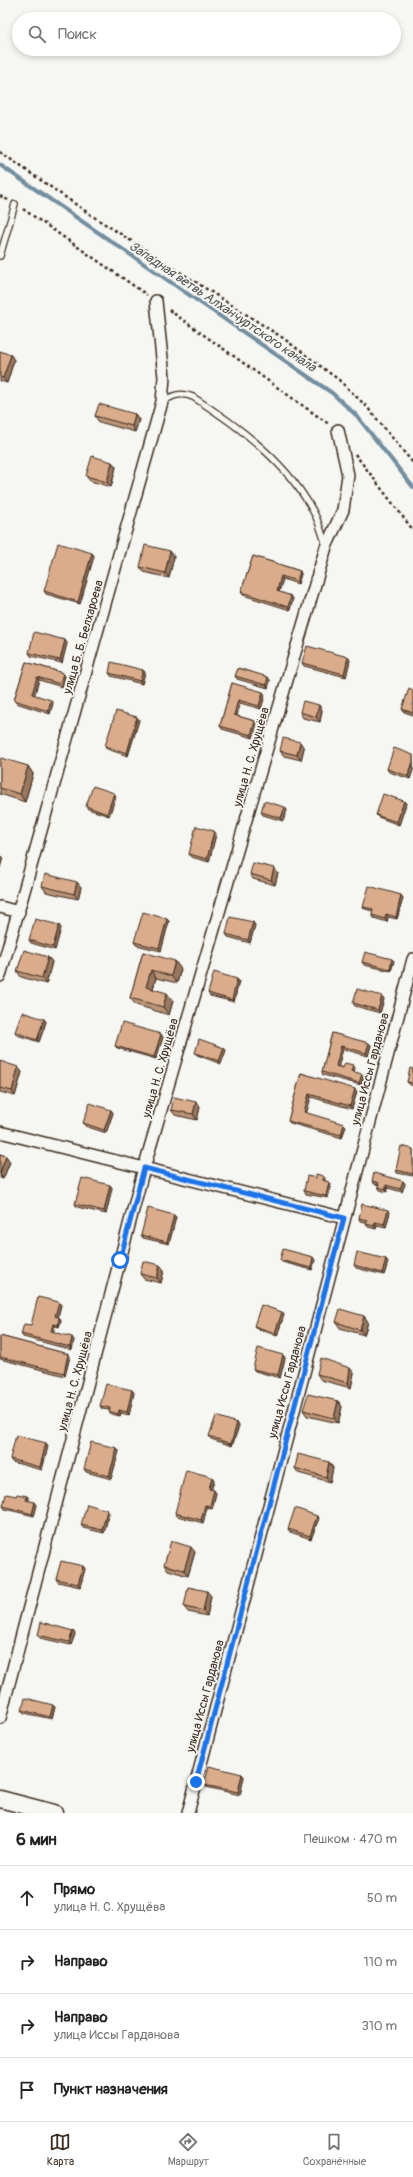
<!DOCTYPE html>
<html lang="ru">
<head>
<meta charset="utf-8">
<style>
	body { margin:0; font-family:Pangolin,sans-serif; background:#f2f2f2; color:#222 }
	.stop { position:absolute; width:12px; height:12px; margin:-9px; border:3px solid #1a73e8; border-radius:50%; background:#fff }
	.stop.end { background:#1a73e8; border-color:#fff; box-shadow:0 1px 4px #0008 }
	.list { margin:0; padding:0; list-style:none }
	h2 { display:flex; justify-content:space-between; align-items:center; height:52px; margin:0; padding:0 16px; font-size:17px }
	h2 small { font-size:13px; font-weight:400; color:#767676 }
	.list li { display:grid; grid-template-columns:26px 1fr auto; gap:12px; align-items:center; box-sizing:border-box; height:64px; padding:0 16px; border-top:1px solid #e0e0e0 }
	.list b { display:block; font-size:15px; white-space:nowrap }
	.list p { margin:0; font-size:13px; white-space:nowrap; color:#767676 }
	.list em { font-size:13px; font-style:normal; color:#767676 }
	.icon { flex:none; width:22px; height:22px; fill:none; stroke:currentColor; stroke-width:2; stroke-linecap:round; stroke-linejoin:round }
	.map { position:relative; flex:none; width:413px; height:1813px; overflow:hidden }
	.search { position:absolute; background:#fff; box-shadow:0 2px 6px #0003; left:12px; right:12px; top:12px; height:44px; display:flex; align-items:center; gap:10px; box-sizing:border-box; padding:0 14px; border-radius:22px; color:#767676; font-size:15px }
	.sheet { height:308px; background:#fff }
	nav { display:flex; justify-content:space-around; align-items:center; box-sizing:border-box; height:56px; border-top:1px solid #e0e0e0; background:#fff; font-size:11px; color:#767676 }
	nav a { display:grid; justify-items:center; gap:2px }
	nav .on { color:#3b2a1e }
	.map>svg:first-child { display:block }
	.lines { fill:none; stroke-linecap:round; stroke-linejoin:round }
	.stream { stroke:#728ea0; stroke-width:4 }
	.lane-casing { stroke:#3b2a1e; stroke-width:8 }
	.street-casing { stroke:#3b2a1e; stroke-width:14 }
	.secondary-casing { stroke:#3b2a1e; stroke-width:19 }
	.path { stroke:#3b2a1e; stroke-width:2.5; stroke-dasharray:3 3; stroke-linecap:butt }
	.lane { stroke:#f6f6f2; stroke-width:5.5 }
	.street { stroke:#f6f6f2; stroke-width:11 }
	.secondary { stroke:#f6f6f2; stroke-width:16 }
	.wall { fill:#bb9478; stroke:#3b2a1e }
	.shaded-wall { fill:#997861; stroke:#3b2a1e }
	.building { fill:#daac8b; stroke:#3b2a1e }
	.route { stroke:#1a73e8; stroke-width:5 }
	.labels { text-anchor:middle; stroke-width:3.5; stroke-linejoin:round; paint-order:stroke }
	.street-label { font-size:12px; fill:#3b2a1e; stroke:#f6f6f2 }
	.water-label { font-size:13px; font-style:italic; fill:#525454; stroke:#f6f6f2 }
</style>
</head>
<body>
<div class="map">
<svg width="413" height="1813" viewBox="0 0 413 1813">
	<rect width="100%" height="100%" fill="#f6f6f2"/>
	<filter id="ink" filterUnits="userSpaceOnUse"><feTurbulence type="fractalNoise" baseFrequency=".025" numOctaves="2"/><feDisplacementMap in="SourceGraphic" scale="8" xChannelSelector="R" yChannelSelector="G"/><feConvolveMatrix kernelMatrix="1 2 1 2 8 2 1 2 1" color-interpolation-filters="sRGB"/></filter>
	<g filter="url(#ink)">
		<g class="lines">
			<path class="stream" d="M 0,165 L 332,393 L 357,416 L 413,487"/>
			<defs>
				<g id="lane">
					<path d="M 0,256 L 15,204"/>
					<path d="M 162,402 C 173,395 181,392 193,397 C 240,427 291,465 316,517 C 320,526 323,536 326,546"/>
				</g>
				<g id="street">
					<path d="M 0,907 L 19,912"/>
					<path d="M 0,976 L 162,402 L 164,377 L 156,301"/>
					<path d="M 0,1132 L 344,1218"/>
					<path d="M 0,1718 L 144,1168 L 326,547 L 343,510 L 348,475 L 338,430"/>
					<path d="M 188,1813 L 413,959"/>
				</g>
				<path id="secondary" d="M 0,1799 L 54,1813"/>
			</defs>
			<use href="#lane" class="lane-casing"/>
			<use href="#street" class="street-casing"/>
			<use href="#secondary" class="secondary-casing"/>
			<g class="path">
				<path d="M 0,152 L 94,217 L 283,338 L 339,380 L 367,407 L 413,463"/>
				<path d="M 0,196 L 8,200"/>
				<path d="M 23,209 L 147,295"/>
				<path d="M 169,310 L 330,425"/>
				<path d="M 355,454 L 413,530"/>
			</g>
			<use href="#lane" class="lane"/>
			<use href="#street" class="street"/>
			<use href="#secondary" class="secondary"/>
		</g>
		<g class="wall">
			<path d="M 0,351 L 14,360 L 7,383 L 0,381 Z"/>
			<path d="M 135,414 L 139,420 L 135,432 L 99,422 L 95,416 Z"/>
			<path d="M 112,462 L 116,467 L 111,487 L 90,481 L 86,476 Z"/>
			<path d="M 170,551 L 174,557 L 169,578 L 144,572 L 140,567 Z"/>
			<path d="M 92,553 L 94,556 L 80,604 L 46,594 L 44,591 Z"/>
			<path d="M 253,556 L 300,571 L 301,574 L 298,584 L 283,579 L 279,592 L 291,596 L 293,598 L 290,610 L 243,595 L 241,592 Z"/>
			<path d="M 67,643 L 62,663 L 31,656 L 29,653 Z"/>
			<path d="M 350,660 L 346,677 L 304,666 L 302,663 Z"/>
			<path d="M 26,662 L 63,673 L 65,676 L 62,687 L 39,680 L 34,695 L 53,703 L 50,714 L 16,703 L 14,700 Z"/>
			<path d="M 143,670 L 145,672 L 142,684 L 111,676 L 109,673 Z"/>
			<path d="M 235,676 L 270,680 L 268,688 L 237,679 Z"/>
			<path d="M 232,683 L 265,695 L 261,709 L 240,703 L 237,716 L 255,721 L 257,723 L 253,738 L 222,729 L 220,726 Z"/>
			<path d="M 413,690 L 413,715 L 404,712 L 402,709 Z"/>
			<path d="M 322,710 L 320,722 L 303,718 L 300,712 Z"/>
			<path d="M 139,720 L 128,756 L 107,749 L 105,746 Z"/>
			<path d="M 304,748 L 301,760 L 284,756 L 280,751 Z"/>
			<path d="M 413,755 L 413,770 L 410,779 L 389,772 L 387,769 Z"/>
			<path d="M 0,761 L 28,766 L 33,774 L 25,802 L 0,794 Z"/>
			<path d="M 116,796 L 109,816 L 88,809 L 86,806 Z"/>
			<path d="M 404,801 L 406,804 L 399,825 L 378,817 L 376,815 Z"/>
			<path d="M 287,810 L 283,821 L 263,815 L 261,812 Z"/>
			<path d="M 214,831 L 216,834 L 209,862 L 191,857 L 189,854 Z"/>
			<path d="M 278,873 L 275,885 L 253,879 L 250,874 Z"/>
			<path d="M 42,886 L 81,887 L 78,899 L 46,892 Z"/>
			<path d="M 403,898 L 397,919 L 388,917 L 387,922 L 374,918 L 372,915 L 373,911 L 365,909 L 363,907 Z"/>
			<path d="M 169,921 L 161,951 L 136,945 L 134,942 Z"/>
			<path d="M 255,925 L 250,943 L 228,937 L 226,934 Z"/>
			<path d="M 61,928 L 55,950 L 31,943 L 29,940 Z"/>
			<path d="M 143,952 L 181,969 L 177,983 L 156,978 L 153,989 L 173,1001 L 169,1015 L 136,1005 L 130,998 Z"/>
			<path d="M 48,957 L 52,962 L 46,984 L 21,977 L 17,971 Z"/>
			<path d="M 394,961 L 391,971 L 364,965 L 362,962 Z"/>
			<path d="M 237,979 L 239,981 L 234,1002 L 210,996 L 208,993 Z"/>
			<path d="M 384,999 L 380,1013 L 355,1006 L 353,1003 Z"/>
			<path d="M 44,1019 L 46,1022 L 39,1042 L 17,1035 L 15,1032 Z"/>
			<path d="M 332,1033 L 371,1045 L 368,1056 L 343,1049 L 338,1066 L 343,1068 L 353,1065 L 355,1068 L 354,1072 L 364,1077 L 361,1085 L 323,1075 L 322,1072 Z"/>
			<path d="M 163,1037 L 156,1059 L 117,1048 L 115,1046 Z"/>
			<path d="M 226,1050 L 221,1064 L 197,1055 L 195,1053 Z"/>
			<path d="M 0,1061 L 22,1072 L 15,1096 L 0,1092 Z"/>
			<path d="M 413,1069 L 413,1086 L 409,1084 L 407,1082 Z"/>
			<path d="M 301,1073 L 357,1091 L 352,1109 L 311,1097 L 306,1113 L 346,1126 L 342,1138 L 290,1123 L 288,1121 Z"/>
			<path d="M 200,1107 L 197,1120 L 175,1115 L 171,1110 Z"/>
			<path d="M 111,1110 L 113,1113 L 106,1133 L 85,1126 L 83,1123 Z"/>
			<path d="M 413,1149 L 413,1176 L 397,1173 L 396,1170 Z"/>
			<path d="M 0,1154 L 6,1156 L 10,1162 L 3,1179 L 0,1178 Z"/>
			<path d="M 316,1178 L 325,1178 L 324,1180 L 331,1184 L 328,1198 L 306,1194 L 304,1191 Z"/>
			<path d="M 372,1181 L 403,1181 L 405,1184 L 402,1192 L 388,1188 L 387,1192 L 380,1190 L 378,1187 L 379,1185 L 374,1184 Z"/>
			<path d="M 110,1185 L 112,1188 L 106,1214 L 77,1207 L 75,1204 Z"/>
			<path d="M 390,1212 L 386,1227 L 377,1225 L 376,1229 L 368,1227 L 366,1224 L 366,1222 L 360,1221 L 359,1218 Z"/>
			<path d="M 174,1215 L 176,1217 L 169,1244 L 143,1238 L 141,1235 Z"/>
			<path d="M 386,1259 L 388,1262 L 384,1275 L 356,1268 L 354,1265 Z"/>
			<path d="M 280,1260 L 315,1260 L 312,1270 L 282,1262 Z"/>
			<path d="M 164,1270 L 161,1283 L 144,1279 L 140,1274 Z"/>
			<path d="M 61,1305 L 58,1317 L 59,1317 L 61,1320 L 59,1327 L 55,1326 L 53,1332 L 74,1340 L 72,1350 L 23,1337 L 21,1334 L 31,1325 Z"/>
			<path d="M 284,1315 L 277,1336 L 256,1328 L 254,1326 Z"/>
			<path d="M 364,1316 L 368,1322 L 364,1335 L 340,1328 L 336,1322 Z"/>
			<path d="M 0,1336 L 68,1354 L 70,1356 L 65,1376 L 0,1359 Z"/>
			<path d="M 283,1355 L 285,1358 L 280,1378 L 255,1371 L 253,1369 Z"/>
			<path d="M 354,1373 L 351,1388 L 321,1380 L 317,1374 Z"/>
			<path d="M 132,1390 L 134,1393 L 129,1415 L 121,1413 L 120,1416 L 111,1414 L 109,1411 L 109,1410 L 102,1409 L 100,1406 Z"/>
			<path d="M 338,1401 L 342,1407 L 338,1423 L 307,1416 L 303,1410 Z"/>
			<path d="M 237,1423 L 239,1426 L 232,1446 L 211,1439 L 209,1436 Z"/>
			<path d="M 46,1443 L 48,1446 L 42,1470 L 12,1462 L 10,1459 Z"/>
			<path d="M 117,1448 L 119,1451 L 111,1479 L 86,1472 L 84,1469 Z"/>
			<path d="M 329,1462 L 333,1468 L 330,1482 L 298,1473 L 295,1468 Z"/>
			<path d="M 212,1477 L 214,1480 L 211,1489 L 216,1493 L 212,1509 L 207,1507 L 203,1523 L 177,1516 L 175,1513 Z"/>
			<path d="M 16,1496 L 27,1496 L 29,1499 L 28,1501 L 37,1505 L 34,1516 L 5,1509 L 3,1506 Z"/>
			<path d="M 107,1510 L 109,1513 L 104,1533 L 83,1528 L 81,1525 Z"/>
			<path d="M 317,1516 L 319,1518 L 311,1539 L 290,1532 L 288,1529 Z"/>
			<path d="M 195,1552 L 188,1576 L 168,1570 L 164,1565 Z"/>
			<path d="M 83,1566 L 85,1569 L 80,1587 L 58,1582 L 56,1579 Z"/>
			<path d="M 211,1596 L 207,1616 L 188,1612 L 184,1607 Z"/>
			<path d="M 73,1631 L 75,1634 L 71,1645 L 40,1638 L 38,1635 Z"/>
			<path d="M 55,1707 L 52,1719 L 24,1713 L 22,1710 Z"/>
			<path d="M 242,1774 L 244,1777 L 240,1795 L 206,1787 L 204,1785 Z"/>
		</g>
		<g class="shaded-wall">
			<path d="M 11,355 L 14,360 L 7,383 L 3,378 Z"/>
			<path d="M 135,414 L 139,420 L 135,432 L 132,426 Z"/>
			<path d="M 112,462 L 116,467 L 111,487 L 107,482 Z"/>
			<path d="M 170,551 L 174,557 L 169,578 L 165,573 Z"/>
			<path d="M 92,553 L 94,556 L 80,604 L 78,602 Z"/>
			<path d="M 300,571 L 301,574 L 298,584 L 297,581 Z"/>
			<path d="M 281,576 L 283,579 L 278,594 L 277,591 Z"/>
			<path d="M 291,596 L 293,598 L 290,610 L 288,607 Z"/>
			<path d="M 65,640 L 67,643 L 62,663 L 60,660 Z"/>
			<path d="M 348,657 L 350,660 L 346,677 L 344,674 Z"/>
			<path d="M 143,670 L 145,672 L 142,684 L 140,681 Z"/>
			<path d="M 63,673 L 65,676 L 62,687 L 60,684 Z"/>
			<path d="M 37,677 L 39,680 L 34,697 L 32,694 Z"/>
			<path d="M 268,677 L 270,680 L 268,688 L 266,685 Z"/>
			<path d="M 263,692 L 265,695 L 261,709 L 259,706 Z"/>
			<path d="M 51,700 L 53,703 L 50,714 L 48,711 Z"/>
			<path d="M 238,700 L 240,703 L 236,718 L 234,715 Z"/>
			<path d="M 319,705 L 322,710 L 320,722 L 316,717 Z"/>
			<path d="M 137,717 L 139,720 L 128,756 L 127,753 Z"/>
			<path d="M 255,721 L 257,723 L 253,738 L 251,735 Z"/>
			<path d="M 300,742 L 304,748 L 301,760 L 297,755 Z"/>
			<path d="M 413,762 L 413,770 L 410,779 L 408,776 Z"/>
			<path d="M 28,766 L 33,774 L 25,802 L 20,794 Z"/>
			<path d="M 114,793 L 116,796 L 109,816 L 107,814 Z"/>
			<path d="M 404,801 L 406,804 L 399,825 L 397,822 Z"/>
			<path d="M 285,807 L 287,810 L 283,821 L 281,818 Z"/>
			<path d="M 214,831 L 216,834 L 209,862 L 207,859 Z"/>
			<path d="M 1,856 L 3,858 L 0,868 L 0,860 Z"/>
			<path d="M 274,868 L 278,873 L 275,885 L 271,880 Z"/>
			<path d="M 77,882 L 81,887 L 78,899 L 74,894 Z"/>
			<path d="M 401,895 L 403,898 L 397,919 L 396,917 Z"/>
			<path d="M 386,914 L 388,917 L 387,922 L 385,919 Z"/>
			<path d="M 167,919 L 169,921 L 161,951 L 159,948 Z"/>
			<path d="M 253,922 L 255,925 L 250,943 L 248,940 Z"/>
			<path d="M 59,925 L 61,928 L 55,950 L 53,947 Z"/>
			<path d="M 48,957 L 52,962 L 46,984 L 42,978 Z"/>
			<path d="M 392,959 L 394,961 L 391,971 L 390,969 Z"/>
			<path d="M 175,961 L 181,969 L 177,983 L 171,976 Z"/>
			<path d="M 151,970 L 156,978 L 151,995 L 146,987 Z"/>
			<path d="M 237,979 L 239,981 L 234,1002 L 232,1000 Z"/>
			<path d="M 167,993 L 173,1001 L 169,1015 L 163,1007 Z"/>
			<path d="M 382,996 L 384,999 L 380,1013 L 378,1010 Z"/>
			<path d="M 44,1019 L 46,1022 L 39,1042 L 37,1040 Z"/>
			<path d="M 161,1034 L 163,1037 L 156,1059 L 154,1057 Z"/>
			<path d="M 369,1043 L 371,1045 L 368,1056 L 366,1053 Z"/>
			<path d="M 341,1046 L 343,1049 L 338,1068 L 336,1066 Z"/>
			<path d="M 224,1048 L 226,1050 L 221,1064 L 219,1061 Z"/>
			<path d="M 353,1065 L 355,1068 L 353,1074 L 351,1071 Z"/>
			<path d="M 18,1067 L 22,1072 L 15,1096 L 12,1091 Z"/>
			<path d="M 362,1074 L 364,1077 L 361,1085 L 359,1083 Z"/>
			<path d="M 355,1089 L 357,1091 L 352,1109 L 350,1106 Z"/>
			<path d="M 309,1094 L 311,1097 L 306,1115 L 304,1112 Z"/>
			<path d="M 196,1102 L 200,1107 L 197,1120 L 193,1114 Z"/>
			<path d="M 111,1110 L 113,1113 L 106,1133 L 104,1130 Z"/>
			<path d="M 344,1124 L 346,1126 L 342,1138 L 341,1135 Z"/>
			<path d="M 6,1156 L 10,1162 L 3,1179 L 0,1174 L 0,1173 Z"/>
			<path d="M 323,1176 L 325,1178 L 324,1183 L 322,1180 Z"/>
			<path d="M 403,1181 L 405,1184 L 402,1192 L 400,1189 Z"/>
			<path d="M 329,1182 L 331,1184 L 328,1198 L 326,1196 Z"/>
			<path d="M 110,1185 L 112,1188 L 106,1214 L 104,1211 Z"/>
			<path d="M 386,1185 L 388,1188 L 387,1192 L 386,1189 Z"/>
			<path d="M 388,1210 L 390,1212 L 386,1227 L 384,1224 Z"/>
			<path d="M 174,1215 L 176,1217 L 169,1244 L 167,1242 Z"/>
			<path d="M 375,1222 L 377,1225 L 376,1229 L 374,1226 Z"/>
			<path d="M 313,1257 L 315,1260 L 312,1270 L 311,1268 Z"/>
			<path d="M 386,1259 L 388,1262 L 384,1275 L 382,1273 Z"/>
			<path d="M 160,1265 L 164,1270 L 161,1283 L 157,1278 Z"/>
			<path d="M 59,1302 L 61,1305 L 57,1319 L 55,1316 Z"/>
			<path d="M 282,1312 L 284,1315 L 277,1336 L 275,1333 Z"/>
			<path d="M 364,1316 L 368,1322 L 364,1335 L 360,1330 Z"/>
			<path d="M 59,1317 L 61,1320 L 59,1327 L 58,1325 Z"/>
			<path d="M 53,1324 L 55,1326 L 53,1334 L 51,1331 Z"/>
			<path d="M 72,1337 L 74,1340 L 72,1350 L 70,1347 Z"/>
			<path d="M 68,1354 L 70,1356 L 65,1376 L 64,1373 Z"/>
			<path d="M 283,1355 L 285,1358 L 280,1378 L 278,1375 Z"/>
			<path d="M 350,1368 L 354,1373 L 351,1388 L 348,1383 Z"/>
			<path d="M 132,1390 L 134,1393 L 129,1415 L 127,1412 Z"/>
			<path d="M 338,1401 L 342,1407 L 338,1423 L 334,1418 Z"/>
			<path d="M 119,1410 L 121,1413 L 120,1416 L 118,1414 Z"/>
			<path d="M 237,1423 L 239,1426 L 232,1446 L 231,1444 Z"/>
			<path d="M 46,1443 L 48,1446 L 42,1470 L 40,1467 Z"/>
			<path d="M 117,1448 L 119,1451 L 111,1479 L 109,1476 Z"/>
			<path d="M 329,1462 L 333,1468 L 330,1482 L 326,1477 Z"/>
			<path d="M 212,1477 L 214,1480 L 211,1492 L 209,1489 Z"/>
			<path d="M 214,1490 L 216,1493 L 212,1509 L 210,1506 Z"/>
			<path d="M 27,1496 L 29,1499 L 28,1503 L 26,1500 Z"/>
			<path d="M 35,1502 L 37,1505 L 34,1516 L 32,1514 Z"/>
			<path d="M 205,1505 L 207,1507 L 203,1523 L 201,1520 Z"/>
			<path d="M 107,1510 L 109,1513 L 104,1533 L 102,1530 Z"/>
			<path d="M 317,1516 L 319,1518 L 311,1539 L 310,1536 Z"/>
			<path d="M 191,1547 L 195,1552 L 188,1576 L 184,1570 Z"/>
			<path d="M 83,1566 L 85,1569 L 80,1587 L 78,1584 Z"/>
			<path d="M 207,1591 L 211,1596 L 207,1616 L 203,1611 Z"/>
			<path d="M 73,1631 L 75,1634 L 71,1645 L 69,1642 Z"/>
			<path d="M 53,1705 L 55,1707 L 52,1719 L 50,1717 Z"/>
			<path d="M 242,1774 L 244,1777 L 240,1795 L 238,1792 Z"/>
		</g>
		<g class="building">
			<path d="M 0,351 L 11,355 L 3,378 L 0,377 Z"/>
			<path d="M 99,404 L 135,414 L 132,426 L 95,416 Z"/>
			<path d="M 92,456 L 112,462 L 107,482 L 86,476 Z"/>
			<path d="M 58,543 L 92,553 L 78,602 L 44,591 Z"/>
			<path d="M 145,545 L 170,551 L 165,573 L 140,567 Z"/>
			<path d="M 253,556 L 300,571 L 297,581 L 281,576 L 277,591 L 291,596 L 288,607 L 241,592 Z"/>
			<path d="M 34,632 L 65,640 L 60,660 L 29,653 Z"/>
			<path d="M 307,646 L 348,657 L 344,674 L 302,663 Z"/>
			<path d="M 26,662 L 63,673 L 60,684 L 37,677 L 32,694 L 51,700 L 48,711 L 14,700 Z"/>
			<path d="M 111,662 L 143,670 L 140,681 L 109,673 Z"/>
			<path d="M 238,668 L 268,677 L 266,685 L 235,676 Z"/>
			<path d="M 232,683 L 263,692 L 259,706 L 238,700 L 234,715 L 255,721 L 251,735 L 220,726 Z"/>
			<path d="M 409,688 L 413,690 L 413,713 L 402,709 Z"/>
			<path d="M 303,701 L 319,705 L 316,717 L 300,712 Z"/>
			<path d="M 116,711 L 137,717 L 127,753 L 105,746 Z"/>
			<path d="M 283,738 L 300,742 L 297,755 L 280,751 Z"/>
			<path d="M 394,748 L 413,755 L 413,762 L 408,776 L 387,769 Z"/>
			<path d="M 1,758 L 28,766 L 20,794 L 0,788 L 0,761 Z"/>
			<path d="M 93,786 L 114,793 L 107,814 L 86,806 Z"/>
			<path d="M 383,794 L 404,801 L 397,822 L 376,815 Z"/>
			<path d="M 264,801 L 285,807 L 281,818 L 261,812 Z"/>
			<path d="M 196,826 L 214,831 L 207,859 L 189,854 Z"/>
			<path d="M 253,863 L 274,868 L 271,880 L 250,874 Z"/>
			<path d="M 45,874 L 77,882 L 74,894 L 42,886 Z"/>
			<path d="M 369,886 L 401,895 L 396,917 L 386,914 L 385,919 L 372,915 L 373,909 L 363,907 Z"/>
			<path d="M 143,912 L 167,919 L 159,948 L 134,942 Z"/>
			<path d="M 230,917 L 253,922 L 248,940 L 226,934 Z"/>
			<path d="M 35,919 L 59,925 L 53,947 L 29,940 Z"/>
			<path d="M 24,950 L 48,957 L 42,978 L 17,971 Z"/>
			<path d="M 143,952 L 175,961 L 171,976 L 151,970 L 146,987 L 167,993 L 163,1007 L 130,998 Z"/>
			<path d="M 365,952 L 392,959 L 390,969 L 362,962 Z"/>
			<path d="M 214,972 L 237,979 L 232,1000 L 208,993 Z"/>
			<path d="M 357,989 L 382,996 L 378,1010 L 353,1003 Z"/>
			<path d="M 22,1012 L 44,1019 L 37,1040 L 15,1032 Z"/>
			<path d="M 122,1023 L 161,1034 L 154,1057 L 115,1046 Z"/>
			<path d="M 332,1033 L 369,1043 L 366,1053 L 341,1046 L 336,1066 L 343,1068 L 345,1063 L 353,1065 L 351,1071 L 362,1074 L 359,1083 L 322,1072 Z"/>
			<path d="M 199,1039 L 224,1048 L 219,1061 L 195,1053 Z"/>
			<path d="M 0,1061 L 18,1067 L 12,1091 L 0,1088 Z"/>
			<path d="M 410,1068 L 413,1069 L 413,1083 L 407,1082 Z"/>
			<path d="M 301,1073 L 355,1089 L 350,1106 L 309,1094 L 304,1112 L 344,1124 L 341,1135 L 288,1121 Z"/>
			<path d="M 174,1097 L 196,1102 L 193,1114 L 171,1110 Z"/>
			<path d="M 90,1103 L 111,1110 L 104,1130 L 83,1123 Z"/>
			<path d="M 401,1146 L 413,1149 L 413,1174 L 396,1170 Z"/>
			<path d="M 0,1154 L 6,1156 L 0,1173 Z"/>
			<path d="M 374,1173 L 403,1181 L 400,1189 L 386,1185 L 386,1189 L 378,1187 L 379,1183 L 372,1181 Z"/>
			<path d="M 316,1174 L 323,1176 L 322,1180 L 329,1182 L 326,1196 L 304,1191 L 307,1176 L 316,1178 Z"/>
			<path d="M 82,1178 L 110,1185 L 104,1211 L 75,1204 Z"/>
			<path d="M 362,1204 L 388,1210 L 384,1224 L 375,1222 L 374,1226 L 366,1224 L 367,1220 L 359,1218 Z"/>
			<path d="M 148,1208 L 174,1215 L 167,1242 L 141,1235 Z"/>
			<path d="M 283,1249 L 313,1257 L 311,1268 L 280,1260 Z"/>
			<path d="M 357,1252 L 386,1259 L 382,1273 L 354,1265 Z"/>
			<path d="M 143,1261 L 160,1265 L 157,1278 L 140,1274 Z"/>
			<path d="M 38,1297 L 59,1302 L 55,1316 L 59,1317 L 58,1325 L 53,1324 L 51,1331 L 72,1337 L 70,1347 L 21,1334 L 24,1324 L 31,1325 Z"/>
			<path d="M 261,1305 L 282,1312 L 275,1333 L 254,1326 Z"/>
			<path d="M 340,1309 L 364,1316 L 360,1330 L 336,1322 Z"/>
			<path d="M 0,1336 L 68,1354 L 64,1373 L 0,1357 Z"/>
			<path d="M 258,1348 L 283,1355 L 278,1375 L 253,1369 Z"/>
			<path d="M 321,1358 L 350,1368 L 348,1383 L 317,1374 Z"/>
			<path d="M 106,1384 L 132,1390 L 127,1412 L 119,1410 L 118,1414 L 109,1411 L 110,1408 L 100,1406 Z"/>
			<path d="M 308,1394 L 338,1401 L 334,1418 L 303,1410 Z"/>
			<path d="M 216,1416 L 237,1423 L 231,1444 L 209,1436 Z"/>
			<path d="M 16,1435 L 46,1443 L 40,1467 L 10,1459 Z"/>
			<path d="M 91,1442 L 117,1448 L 109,1476 L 84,1469 Z"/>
			<path d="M 298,1454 L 329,1462 L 326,1477 L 295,1468 Z"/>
			<path d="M 186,1470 L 212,1477 L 209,1489 L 214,1490 L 210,1506 L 205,1505 L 201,1520 L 175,1513 Z"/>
			<path d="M 6,1494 L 16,1496 L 17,1494 L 27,1496 L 26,1500 L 35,1502 L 32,1514 L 3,1506 Z"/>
			<path d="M 87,1504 L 107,1510 L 102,1530 L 81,1525 Z"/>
			<path d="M 295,1508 L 317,1516 L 310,1536 L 288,1529 Z"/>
			<path d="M 171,1541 L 191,1547 L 184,1570 L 164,1565 Z"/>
			<path d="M 61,1561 L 83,1566 L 78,1584 L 56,1579 Z"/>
			<path d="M 188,1587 L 207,1591 L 203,1611 L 184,1607 Z"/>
			<path d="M 41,1622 L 73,1631 L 69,1642 L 38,1635 Z"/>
			<path d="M 25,1698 L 53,1705 L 50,1717 L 22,1710 Z"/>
			<path d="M 209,1766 L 242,1774 L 238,1792 L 204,1785 Z"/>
		</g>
	</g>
	<g class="lines" filter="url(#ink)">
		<path class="route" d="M 120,1260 L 144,1168 L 344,1218 L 196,1782"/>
	</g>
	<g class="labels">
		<g class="street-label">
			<text transform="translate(83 637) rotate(-74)" y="4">улица Б. Б. Белхароева</text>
			<text transform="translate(251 757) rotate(-74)" y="4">улица Н. С. Хрущёва</text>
			<text transform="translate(160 1068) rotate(-74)" y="4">улица Н. С. Хрущёва</text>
			<text transform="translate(370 1069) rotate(-75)" y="4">улица Иссы Гарданова</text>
			<text transform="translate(75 1381) rotate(-75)" y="4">улица Н. С. Хрущёва</text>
			<text transform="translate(287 1382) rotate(-75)" y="4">улица Иссы Гарданова</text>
			<text transform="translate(205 1696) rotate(-75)" y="4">улица Иссы Гарданова</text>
		</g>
		<g class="water-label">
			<text transform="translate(223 306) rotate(34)" y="5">Западная ветвь Алханчуртского канала</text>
		</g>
	</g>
</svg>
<div class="stop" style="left:120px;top:1260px"></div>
<div class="stop end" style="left:196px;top:1782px"></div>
<div class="search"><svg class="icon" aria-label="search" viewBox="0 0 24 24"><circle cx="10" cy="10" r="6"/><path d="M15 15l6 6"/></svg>Поиск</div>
</div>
<section class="sheet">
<h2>6 мин<small>Пешком · 470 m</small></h2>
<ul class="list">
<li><svg class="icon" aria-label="ahead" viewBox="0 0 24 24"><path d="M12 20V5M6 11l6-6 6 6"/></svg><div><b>Прямо</b><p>улица Н. С. Хрущёва</p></div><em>50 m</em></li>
<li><svg class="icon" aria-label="right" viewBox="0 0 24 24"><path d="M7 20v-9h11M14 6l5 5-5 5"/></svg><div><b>Направо</b></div><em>110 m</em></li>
<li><svg class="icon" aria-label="right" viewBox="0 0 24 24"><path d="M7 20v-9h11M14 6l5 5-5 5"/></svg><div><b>Направо</b><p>улица Иссы Гарданова</p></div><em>310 m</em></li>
<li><svg class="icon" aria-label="arrive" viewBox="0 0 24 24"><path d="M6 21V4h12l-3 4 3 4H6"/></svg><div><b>Пункт назначения</b></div></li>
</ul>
</section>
<nav>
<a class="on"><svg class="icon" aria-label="map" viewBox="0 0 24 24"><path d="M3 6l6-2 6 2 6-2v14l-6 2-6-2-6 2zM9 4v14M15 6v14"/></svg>Карта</a>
<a><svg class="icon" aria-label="directions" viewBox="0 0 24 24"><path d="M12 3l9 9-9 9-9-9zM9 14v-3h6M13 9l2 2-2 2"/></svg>Маршрут</a>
<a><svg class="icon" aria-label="saved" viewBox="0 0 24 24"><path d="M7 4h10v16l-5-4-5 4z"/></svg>Сохранённые</a>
</nav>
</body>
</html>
